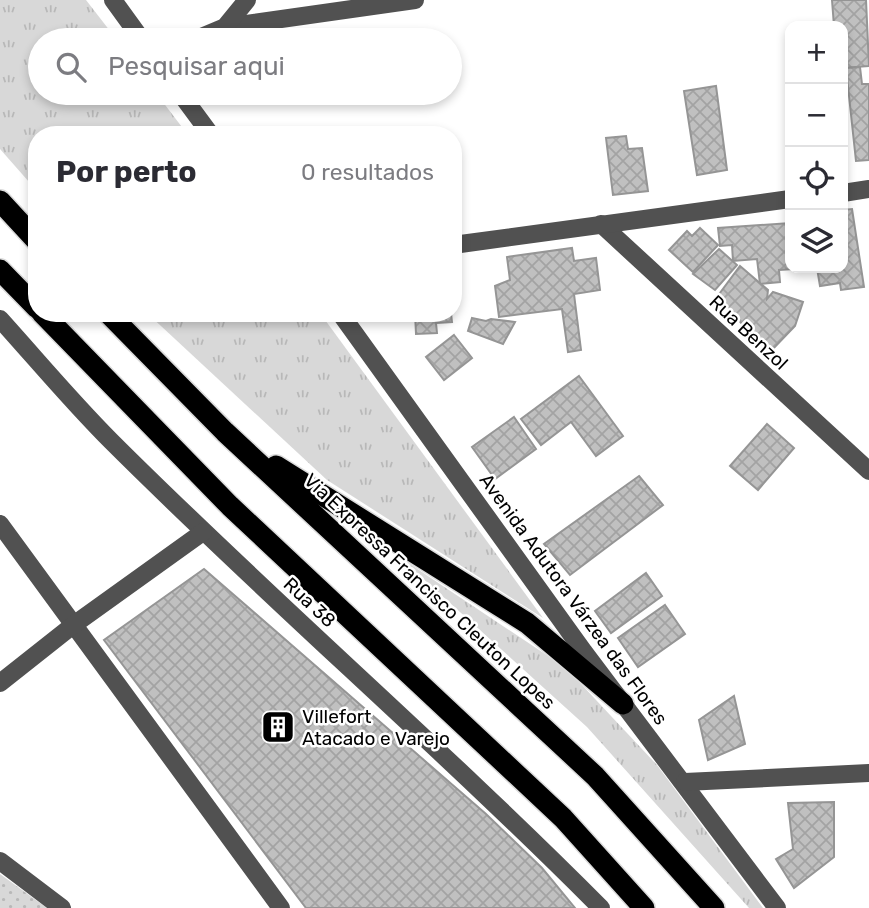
<!DOCTYPE html>
<html lang="pt">
<head>
<meta charset="utf-8">
<style>
	body { margin:0; font-family:Rubik,sans-serif; background:#f7f7f7; color:#2b2b33 }
	.controls { position:absolute; right:21px; top:21px; display:grid; overflow:hidden; border-radius:14px; box-shadow:0 4px 10px #0003 }
	.controls button { width:63px; height:63px; display:grid; place-items:center; padding:0; border:0; border-bottom:2px solid #e1e1e2; background:#fff; color:#2b2b33; font:35px sans-serif }
	.list { margin:0; padding:0; list-style:none }
	h2 { display:flex; justify-content:space-between; align-items:center; height:91px; margin:0; padding:0 28px; font-size:30px }
	h2 small { font-size:23px; font-weight:400; color:#7c7c81 }
	.icon { flex:none; width:38px; height:38px; fill:none; stroke:currentColor; stroke-width:2; stroke-linecap:round; stroke-linejoin:round }
	.map { position:relative; flex:none; width:869px; height:908px; overflow:hidden }
	.search { position:absolute; background:#fff; box-shadow:0 4px 10px #0003; left:28px; top:28px; width:434px; height:77px; display:flex; align-items:center; gap:18px; box-sizing:border-box; padding:0 24px; border-radius:38px; color:#7c7c81; font-size:26px }
	.panel { position:absolute; background:#fff; box-shadow:0 4px 10px #0003; left:28px; top:126px; width:434px; height:196px; border-radius:28px }
	.map>svg:first-child { display:block }
	.grass { fill:url(#grass-tufts) }
	.park { fill:url(#park-dots) }
	.building { fill:url(#building-cross-hatch); stroke:#959595; stroke-width:2 }
	.lines { fill:none; stroke-linecap:round; stroke-linejoin:round }
	.highway-casing { stroke:#dbdbdb; stroke-width:24 }
	.minor { stroke:#515151; stroke-width:18 }
	.highway { stroke:#000; stroke-width:21 }
	.labels { text-anchor:middle; stroke-width:5; stroke-linejoin:round; paint-order:stroke }
	.street-label { font-size:19px; fill:#000; stroke:#fff }
	.poi-label { font-size:19px; fill:#000; stroke:#fff; text-anchor:start }
</style>
</head>
<body>
<div class="map">
<svg width="869" height="908" viewBox="0 0 869 908">
	<defs>
		<pattern id="grass-tufts" width="24" height="20" patternUnits="userSpaceOnUse" patternTransform="scale(1.75)"><rect width="24" height="20" fill="#d8d8d8"/><path d="M3 7l-1-3M5 7V3M7 7l1-3M15 17l-1-3M17 17v-4M19 17l1-3" fill="none" stroke="#b8b8b8"/></pattern>
		<pattern id="park-dots" width="8" height="8" patternUnits="userSpaceOnUse" patternTransform="scale(1.75)"><rect width="8" height="8" fill="#d8d8d8"/><path d="M2 2h.1M6 6h.1" fill="none" stroke="#b8b8b8" stroke-width="1.8" stroke-linecap="round"/></pattern>
		<pattern id="building-cross-hatch" width="8" height="8" patternUnits="userSpaceOnUse" patternTransform="scale(1.75)"><rect width="8" height="8" fill="#c0c0c0"/><path d="M0 0l8 8M0 8l8-8" fill="none" stroke="#a3a3a3"/></pattern>
	</defs>
	<rect width="100%" height="100%" fill="#fff"/>
	<g class="grass">
		<path d="M 0,0 L 86,0 L 117,40 L 40,40 L 40,93 L 156,93 L 188,135 L 37,135 L 37,191 L 0,149 Z"/>
		<path d="M 147,313 L 320,313 L 543,618 L 327,480 Z"/>
		<path d="M 398,556 L 566,668 L 657,765 L 763,908 L 749,908 L 587,727 Z"/>
	</g>
	<path class="park" d="M 0,874 L 47,908 L 0,908 Z"/>
	<g class="building">
		<path d="M 832,0 L 866,0 L 869,66 L 843,68 L 843,26 L 834,26 Z"/>
		<path d="M 860,67 L 862,84 L 869,84 L 869,160 L 856,161 L 846,68 Z"/>
		<path d="M 716,86 L 727,170 L 697,175 L 684,91 Z"/>
		<path d="M 626,136 L 628,149 L 642,148 L 648,191 L 613,195 L 606,138 Z"/>
		<path d="M 852,209 L 864,287 L 841,290 L 840,283 L 820,286 L 817,268 L 843,268 L 843,210 Z"/>
		<path d="M 790,223 L 790,268 L 794,269 L 779,270 L 780,282 L 760,284 L 757,259 L 733,261 L 732,245 L 720,246 L 718,228 Z"/>
		<path d="M 700,228 L 718,245 L 693,272 L 669,250 L 687,231 L 692,236 Z"/>
		<path d="M 572,248 L 574,261 L 596,258 L 600,290 L 574,294 L 581,350 L 568,352 L 562,309 L 499,317 L 495,286 L 510,280 L 507,257 Z"/>
		<path d="M 719,249 L 737,265 L 715,290 L 693,274 Z"/>
		<path d="M 740,266 L 768,290 L 767,299 L 773,292 L 803,302 L 795,326 L 769,353 L 717,297 Z"/>
		<path d="M 415,313 L 451,313 L 452,322 L 436,323 L 437,333 L 416,334 Z"/>
		<path d="M 472,318 L 486,321 L 491,319 L 515,322 L 503,344 L 468,331 Z"/>
		<path d="M 454,335 L 472,358 L 444,380 L 426,357 Z"/>
		<path d="M 579,376 L 623,436 L 596,456 L 571,422 L 541,445 L 521,419 Z"/>
		<path d="M 514,417 L 536,449 L 495,479 L 472,447 Z"/>
		<path d="M 767,424 L 794,448 L 758,490 L 730,466 Z"/>
		<path d="M 639,476 L 663,505 L 570,575 L 544,544 Z"/>
		<path d="M 204,569 L 486,814 L 542,868 L 575,908 L 306,908 L 104,640 Z"/>
		<path d="M 646,573 L 662,596 L 611,633 L 595,611 Z"/>
		<path d="M 665,605 L 685,634 L 638,667 L 618,638 Z"/>
		<path d="M 734,696 L 745,744 L 708,760 L 699,720 Z"/>
		<path d="M 834,802 L 834,857 L 794,888 L 776,859 L 793,849 L 788,803 Z"/>
	</g>
	<g class="lines">
		<defs>
			<g id="highway">
				<path d="M 0,201 L 37,241"/>
				<path d="M 0,270 L 37,308"/>
				<path d="M 42,313 L 230,506 L 563,818 L 644,908"/>
				<path d="M 108,313 L 225,432 L 595,776 L 714,908"/>
				<path d="M 276,466 L 527,623 L 623,704"/>
			</g>
		</defs>
		<use href="#highway" class="highway-casing"/>
		<g class="minor">
			<path d="M 113,0 L 142,40"/>
			<path d="M 225,27 L 415,0"/>
			<path d="M 194,40 L 225,27 L 247,0"/>
			<path d="M 180,93 L 211,135"/>
			<path d="M 843,193 L 869,189"/>
			<path d="M 601,224 L 869,471"/>
			<path d="M 453,245 L 790,199"/>
			<path d="M 340,313 L 584,652 L 777,908"/>
			<path d="M 0,319 C 37,360 72,402 111,441 C 270,600 442,748 601,908"/>
			<path d="M 0,524 L 281,908"/>
			<path d="M 0,683 L 72,626 L 203,532"/>
			<path d="M 685,782 L 869,773"/>
			<path d="M 0,861 L 62,908"/>
		</g>
		<use href="#highway" class="highway"/>
	</g>
	<defs>
		<symbol id="building-square" viewBox="-11 -11 22 22"><rect x="-9" y="-9" width="18" height="18" rx="4" fill="#000" stroke="#fff"/><path d="M-4-6H4V6H1V3H-1V6H-4ZM-2.5-4.3h1.7v1.8h-1.7ZM.8-4.3h1.7v1.8H.8ZM-2.5-1h1.7V.8h-1.7ZM.8-1h1.7V.8H.8Z" fill="#fff"/></symbol>
	</defs>
	<g fill-rule="evenodd">
		<use href="#building-square" x="259" y="708" width="38" height="38"/>
	</g>
	<g class="labels">
		<g class="street-label">
			<text transform="translate(749 332) rotate(43)" y="7">Rua Benzol</text>
			<text transform="translate(430 591) rotate(43)" y="7">Via Expressa Francisco Cleuton Lopes</text>
			<text transform="translate(574 599) rotate(54)" y="7">Avenida Adutora Várzea das Flores</text>
			<text transform="translate(310 602) rotate(43)" y="7">Rua 38</text>
		</g>
		<g class="poi-label">
			<text x="302" y="723">Villefort<tspan x="302" dy="22">Atacado e Varejo</tspan></text>
		</g>
	</g>
</svg>
<div class="controls">
<button>+</button>
<button>−</button>
<button><svg class="icon" aria-label="locate" viewBox="0 0 24 24"><circle cx="12" cy="12" r="6"/><path d="M12 2v4M12 18v4M2 12h4M18 12h4"/></svg></button>
<button><svg class="icon" aria-label="layers" viewBox="0 0 24 24"><path d="M12 4l9 5-9 5-9-5zM3 14l9 5 9-5"/></svg></button>
</div>
<div class="search"><svg class="icon" aria-label="search" viewBox="0 0 24 24"><circle cx="10" cy="10" r="6"/><path d="M15 15l6 6"/></svg>Pesquisar aqui</div>
<section class="panel">
<h2>Por perto<small>0 resultados</small></h2>
<ul class="list">
</ul>
</section>
</div>
</body>
</html>
